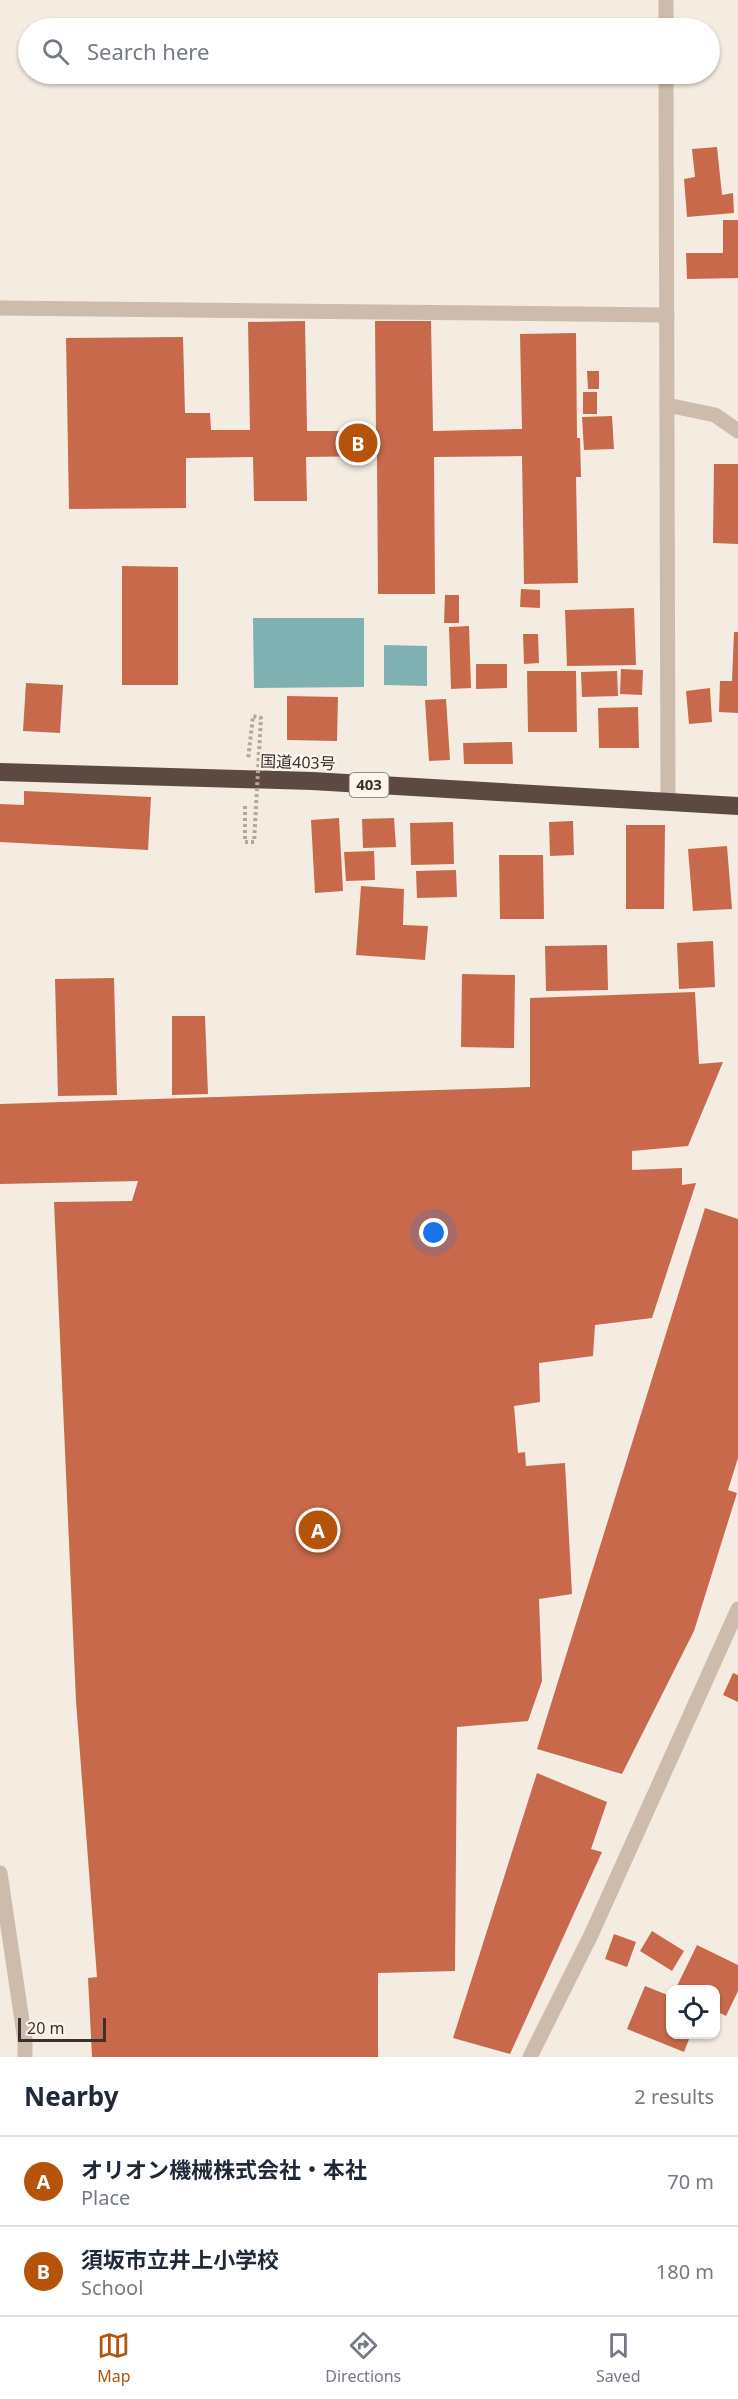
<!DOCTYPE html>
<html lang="en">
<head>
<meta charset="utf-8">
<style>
	body { margin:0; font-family:"Noto Sans","Noto Sans JP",sans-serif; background:#f2f2f3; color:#1f2937 }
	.controls { position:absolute; right:18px; bottom:18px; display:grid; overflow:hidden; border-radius:12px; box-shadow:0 2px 4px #0004 }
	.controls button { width:54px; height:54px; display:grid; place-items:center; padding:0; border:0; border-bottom:2px solid #e0e1e3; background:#fff; color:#1f2937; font:30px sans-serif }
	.scale { position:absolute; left:18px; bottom:15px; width:88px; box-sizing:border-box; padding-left:6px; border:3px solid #3b302b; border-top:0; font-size:16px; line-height:21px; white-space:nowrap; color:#3b302b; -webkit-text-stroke:4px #fbf5ee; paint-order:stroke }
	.you { position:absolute; left:434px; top:1233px; width:21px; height:21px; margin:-15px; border:4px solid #fff; border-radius:50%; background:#1a73e8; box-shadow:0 0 0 9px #1a73e833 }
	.badge { display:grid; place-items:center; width:39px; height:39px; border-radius:50%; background:#b45309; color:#fff; font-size:20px; font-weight:700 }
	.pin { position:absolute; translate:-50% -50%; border:3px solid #fff; box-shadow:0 2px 6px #0006 }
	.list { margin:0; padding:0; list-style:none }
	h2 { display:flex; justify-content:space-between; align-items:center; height:78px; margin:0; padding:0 24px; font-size:26px }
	h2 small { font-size:20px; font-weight:400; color:#747a83 }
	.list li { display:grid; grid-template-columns:39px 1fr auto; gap:18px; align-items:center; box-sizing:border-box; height:90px; padding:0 24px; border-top:2px solid #e0e1e3 }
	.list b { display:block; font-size:22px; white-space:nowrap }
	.list p { margin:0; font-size:20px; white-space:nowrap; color:#747a83 }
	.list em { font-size:20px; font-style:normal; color:#747a83 }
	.icon { flex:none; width:33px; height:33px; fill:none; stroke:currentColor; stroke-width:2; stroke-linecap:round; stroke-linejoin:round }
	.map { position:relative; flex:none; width:738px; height:2057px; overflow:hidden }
	.search { position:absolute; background:#fff; box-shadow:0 2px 4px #0004; left:18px; right:18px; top:18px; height:66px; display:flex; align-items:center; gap:15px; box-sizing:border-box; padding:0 21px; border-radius:33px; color:#747a83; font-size:22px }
	.sheet { height:258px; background:#fff }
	nav { display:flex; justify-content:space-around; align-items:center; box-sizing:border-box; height:84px; border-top:2px solid #e0e1e3; background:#fff; font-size:16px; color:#747a83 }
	nav a { display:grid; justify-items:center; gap:3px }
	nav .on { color:#b45309 }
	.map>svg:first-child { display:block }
	.water { fill:#7fb0b2 }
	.building { fill:#c8694b }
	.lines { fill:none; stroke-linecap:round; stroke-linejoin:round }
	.minor { stroke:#cdbbac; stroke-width:15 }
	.highway { stroke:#5c4a42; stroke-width:18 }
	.path-bridge { stroke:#b9a596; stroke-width:4; stroke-dasharray:3 3; stroke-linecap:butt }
	.labels { text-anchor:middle; stroke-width:4.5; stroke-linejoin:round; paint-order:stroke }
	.shield { fill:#fbf5ee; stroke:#756b66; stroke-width:1.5 }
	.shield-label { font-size:15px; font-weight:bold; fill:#3b302b }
	.street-label { font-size:16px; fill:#3b302b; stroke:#fbf5ee }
</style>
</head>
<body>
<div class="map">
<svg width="738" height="2057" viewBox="0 0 738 2057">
	<rect width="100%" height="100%" fill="#f4ebe1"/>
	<g class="water">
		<path d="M 253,618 L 364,618 L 364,687 L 254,688 Z"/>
		<path d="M 384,645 L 427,646 L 427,686 L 384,685 Z"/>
	</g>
	<g class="building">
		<path d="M 717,147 L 722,195 L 733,193 L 734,213 L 687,217 L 684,179 L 695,177 L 692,149 Z"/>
		<path d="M 723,220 L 738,220 L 738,278 L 687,279 L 686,253 L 723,253 Z"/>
		<path d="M 305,321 L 307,431 L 376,431 L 375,321 L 431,321 L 433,431 L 522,429 L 520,334 L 576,333 L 577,438 L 580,438 L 581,477 L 576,477 L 578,583 L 524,584 L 522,456 L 434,457 L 435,594 L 378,594 L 377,456 L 306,457 L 307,501 L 254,501 L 253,457 L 186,458 L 186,508 L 69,509 L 66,338 L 183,337 L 185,413 L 210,413 L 211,430 L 250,430 L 248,322 Z"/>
		<path d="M 587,371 L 599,371 L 599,389 L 588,389 Z"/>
		<rect x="583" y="392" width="14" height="22"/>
		<path d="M 612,416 L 614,449 L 584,450 L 582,417 Z"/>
		<path d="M 714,464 L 738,464 L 738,544 L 713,543 Z"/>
		<path d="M 122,566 L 178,567 L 178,685 L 122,685 Z"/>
		<path d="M 521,589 L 540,590 L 540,608 L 520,607 Z"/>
		<path d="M 445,595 L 459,595 L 459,623 L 444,623 Z"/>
		<path d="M 634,608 L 636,665 L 567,666 L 565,610 Z"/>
		<path d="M 469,626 L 471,688 L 451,689 L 449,627 Z"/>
		<path d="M 734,632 L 738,632 L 738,713 L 719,712 L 720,681 L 732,681 Z"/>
		<path d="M 523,634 L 538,634 L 539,663 L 524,664 Z"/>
		<path d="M 476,664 L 507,664 L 507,688 L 476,689 Z"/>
		<path d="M 621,669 L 643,670 L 642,695 L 620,694 Z"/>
		<path d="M 527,671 L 576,671 L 577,732 L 528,732 Z"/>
		<path d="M 617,671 L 618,696 L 582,697 L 581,672 Z"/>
		<path d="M 26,683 L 63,685 L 60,733 L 23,731 Z"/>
		<path d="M 710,688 L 712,722 L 689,724 L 686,691 Z"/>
		<path d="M 287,696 L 338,697 L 337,741 L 287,740 Z"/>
		<path d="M 446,699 L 450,760 L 429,761 L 425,700 Z"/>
		<path d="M 638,707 L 639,748 L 599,748 L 598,708 Z"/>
		<path d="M 512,742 L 513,764 L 464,764 L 463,743 Z"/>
		<path d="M 24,791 L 151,797 L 148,850 L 0,842 L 0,804 L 24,805 Z"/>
		<path d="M 339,818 L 343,891 L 315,893 L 311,820 Z"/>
		<path d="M 394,818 L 396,847 L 363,848 L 362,819 Z"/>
		<path d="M 573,821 L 574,855 L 550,856 L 549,822 Z"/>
		<path d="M 453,822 L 454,864 L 411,865 L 410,823 Z"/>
		<path d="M 626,825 L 665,825 L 664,909 L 626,909 Z"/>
		<path d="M 727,846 L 732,909 L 693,911 L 688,849 Z"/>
		<path d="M 374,851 L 375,880 L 346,881 L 344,852 Z"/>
		<path d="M 499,855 L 543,855 L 544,919 L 500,919 Z"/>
		<path d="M 456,870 L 457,897 L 417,898 L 416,871 Z"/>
		<path d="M 361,886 L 404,889 L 403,925 L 428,926 L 425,960 L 356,955 Z"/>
		<path d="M 713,941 L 715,987 L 679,989 L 677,943 Z"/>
		<path d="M 607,945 L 608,990 L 546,991 L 545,946 Z"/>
		<path d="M 462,974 L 515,975 L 514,1048 L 461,1047 Z"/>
		<path d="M 114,978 L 117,1095 L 58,1096 L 55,979 Z"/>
		<path d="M 695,992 L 699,1064 L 723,1062 L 688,1146 L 632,1151 L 632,1170 L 682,1168 L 682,1185 L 696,1183 L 652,1318 L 595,1325 L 593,1356 L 539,1363 L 540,1402 L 514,1406 L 518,1453 L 525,1452 L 526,1466 L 565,1463 L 572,1594 L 539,1599 L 542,1681 L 528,1721 L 457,1727 L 455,1971 L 378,1973 L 378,2057 L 92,2057 L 88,1978 L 97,1977 L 76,1701 L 54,1202 L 132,1201 L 138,1181 L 0,1184 L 0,1104 L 530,1087 L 530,998 Z"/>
		<path d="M 172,1016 L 205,1016 L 208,1094 L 172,1095 Z"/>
		<path d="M 705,1208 L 738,1219 L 738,1458 L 728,1490 L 737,1493 L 694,1631 L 622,1774 L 537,1749 Z"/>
		<path d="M 733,1673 L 738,1675 L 738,1702 L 723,1695 Z"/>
		<path d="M 537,1773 L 607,1802 L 591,1849 L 602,1852 L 510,2054 L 453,2038 Z"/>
		<path d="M 652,1931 L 684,1951 L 672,1971 L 640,1951 Z"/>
		<path d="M 614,1934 L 636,1942 L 627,1967 L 605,1959 Z"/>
		<path d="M 697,1945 L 738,1965 L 738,1991 L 726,2016 L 716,2011 L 716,1990 L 675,1990 Z"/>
		<path d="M 645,1986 L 670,1996 L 670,2034 L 691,2034 L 684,2052 L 627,2029 Z"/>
	</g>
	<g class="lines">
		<g class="minor">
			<path d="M 666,0 L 666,28"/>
			<path d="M 666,74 L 668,803"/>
			<path d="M 0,308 L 667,315"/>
			<path d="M 667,405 L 715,415 L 738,431"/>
			<path d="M 0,1873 L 25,2041 L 25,2057"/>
			<path d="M 530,2057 L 591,1935 L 738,1609"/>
		</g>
		<path class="highway" d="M 0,772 L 312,781 L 738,806"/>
		<path class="path-bridge" d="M 245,806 L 245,842 L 254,842 L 261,718 L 253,716 L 248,760"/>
	</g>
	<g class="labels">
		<rect class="shield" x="349.5" y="773" width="39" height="24" rx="4.5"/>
		<g class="shield-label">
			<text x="369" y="790">403</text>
		</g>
		<g class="street-label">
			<text transform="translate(298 762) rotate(2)" y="6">国道403号</text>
		</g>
	</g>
</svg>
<div class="controls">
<button><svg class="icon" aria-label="locate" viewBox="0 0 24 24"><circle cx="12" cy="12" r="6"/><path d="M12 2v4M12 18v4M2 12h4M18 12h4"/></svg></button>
</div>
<div class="scale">20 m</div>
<div class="you"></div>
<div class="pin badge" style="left:318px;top:1530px">A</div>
<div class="pin badge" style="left:358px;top:443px">B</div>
<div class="search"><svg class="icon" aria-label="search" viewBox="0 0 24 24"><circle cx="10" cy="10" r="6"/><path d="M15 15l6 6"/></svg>Search here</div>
</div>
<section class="sheet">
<h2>Nearby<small>2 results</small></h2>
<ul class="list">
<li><span class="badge">A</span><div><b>オリオン機械株式会社・本社</b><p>Place</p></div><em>70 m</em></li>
<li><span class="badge">B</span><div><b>須坂市立井上小学校</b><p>School</p></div><em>180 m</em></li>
</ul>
</section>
<nav>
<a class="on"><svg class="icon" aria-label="map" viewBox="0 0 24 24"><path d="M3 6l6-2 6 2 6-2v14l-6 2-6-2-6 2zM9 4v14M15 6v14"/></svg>Map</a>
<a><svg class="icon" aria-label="directions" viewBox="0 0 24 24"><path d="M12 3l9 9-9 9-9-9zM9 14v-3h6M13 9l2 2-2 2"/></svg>Directions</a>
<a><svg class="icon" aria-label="saved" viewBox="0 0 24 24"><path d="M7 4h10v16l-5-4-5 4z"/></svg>Saved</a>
</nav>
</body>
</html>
